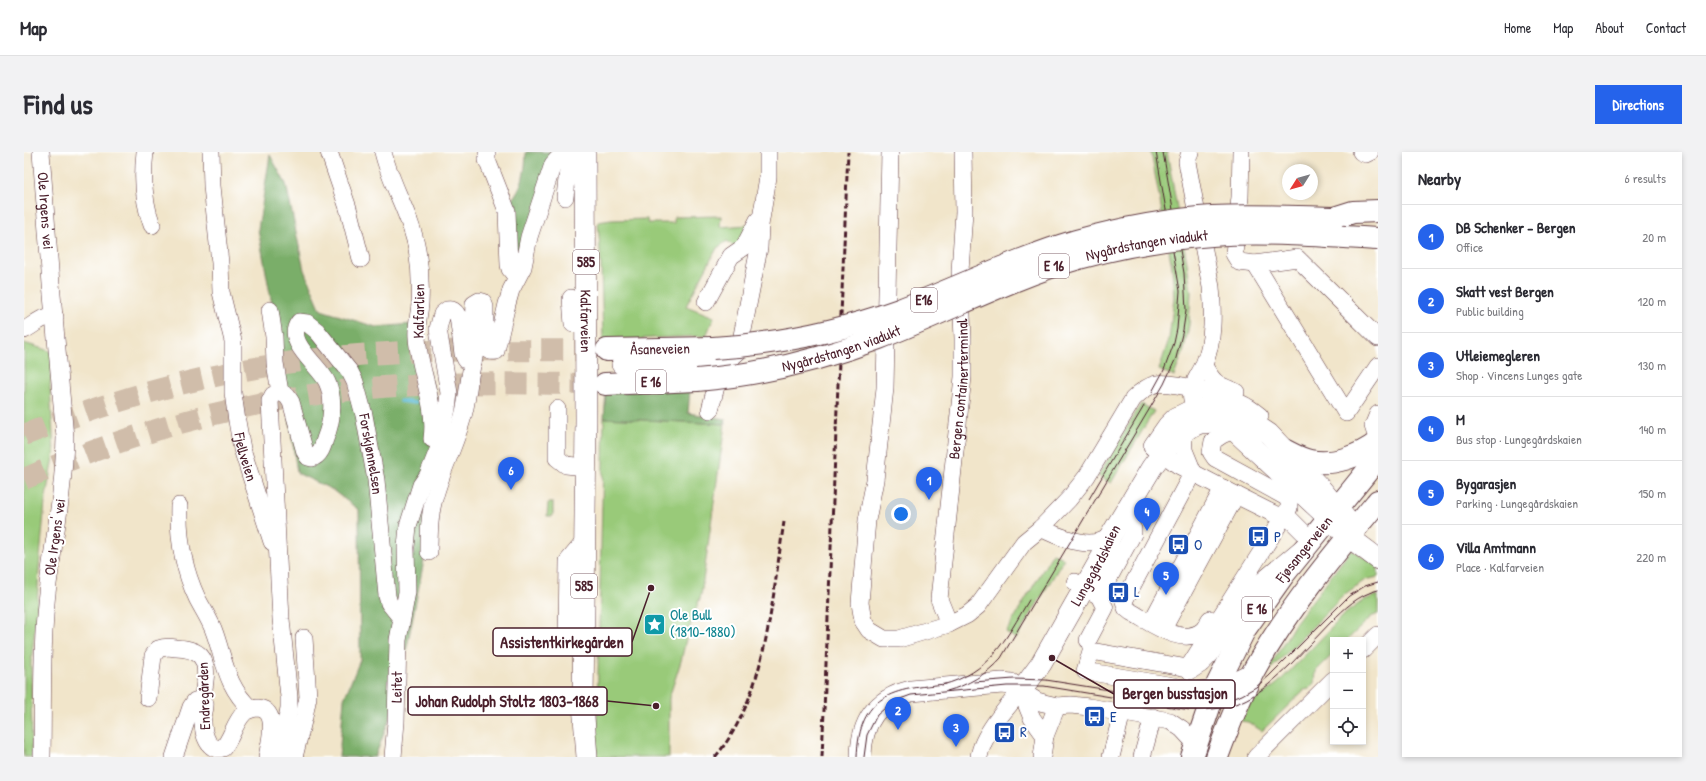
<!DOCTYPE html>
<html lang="en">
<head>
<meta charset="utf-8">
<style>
	body { margin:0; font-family:"Patrick Hand",sans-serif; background:#f2f2f3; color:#2b2b33 }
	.controls { position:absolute; right:12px; bottom:12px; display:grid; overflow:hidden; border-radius:0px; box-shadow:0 2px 6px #0003 }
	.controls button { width:36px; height:36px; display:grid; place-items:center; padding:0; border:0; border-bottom:1px solid #e1e1e2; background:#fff; color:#2b2b33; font:20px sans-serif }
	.compass { position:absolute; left:1258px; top:12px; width:36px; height:36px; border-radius:50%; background:#fff; box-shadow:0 2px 6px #0003; rotate:233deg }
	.you { position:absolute; left:877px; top:362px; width:14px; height:14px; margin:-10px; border:3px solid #fff; border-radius:50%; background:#1a73e8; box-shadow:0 0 0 6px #1a73e833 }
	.badge { display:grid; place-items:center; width:26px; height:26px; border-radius:50%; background:#2563eb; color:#fff; font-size:13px; font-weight:700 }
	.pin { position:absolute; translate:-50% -33px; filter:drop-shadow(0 1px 2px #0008) }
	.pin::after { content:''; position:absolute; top:21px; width:14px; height:12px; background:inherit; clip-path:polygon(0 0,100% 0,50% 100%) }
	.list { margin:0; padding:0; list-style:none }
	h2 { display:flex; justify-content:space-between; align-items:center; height:52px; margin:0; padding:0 16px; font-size:17px }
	h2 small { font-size:13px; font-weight:400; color:#7c7c81 }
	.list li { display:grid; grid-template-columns:26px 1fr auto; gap:12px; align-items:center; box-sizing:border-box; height:64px; padding:0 16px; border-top:1px solid #e1e1e2 }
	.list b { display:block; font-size:15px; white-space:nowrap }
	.list p { margin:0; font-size:13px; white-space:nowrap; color:#7c7c81 }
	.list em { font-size:13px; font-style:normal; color:#7c7c81 }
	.icon { flex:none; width:22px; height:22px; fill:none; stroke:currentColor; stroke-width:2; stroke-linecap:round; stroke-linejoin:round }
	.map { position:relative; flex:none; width:1354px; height:605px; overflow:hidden; border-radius:0px }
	header { display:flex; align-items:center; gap:24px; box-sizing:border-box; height:56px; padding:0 20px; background:#fff; border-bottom:1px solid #e1e1e2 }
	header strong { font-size:19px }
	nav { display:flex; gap:22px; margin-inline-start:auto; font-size:14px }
	.intro { display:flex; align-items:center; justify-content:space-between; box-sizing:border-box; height:96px; padding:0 24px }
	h1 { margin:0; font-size:28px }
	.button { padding:10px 18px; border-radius:0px; background:#2563eb; color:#fff; font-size:14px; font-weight:700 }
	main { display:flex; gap:24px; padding:0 24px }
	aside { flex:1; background:#fff; border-radius:0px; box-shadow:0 2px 6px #0003 }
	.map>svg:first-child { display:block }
	.green { fill:#99ca79; stroke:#727452 }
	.forest { fill:#7aae69; stroke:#62664a }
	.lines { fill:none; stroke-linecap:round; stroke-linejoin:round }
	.stream { stroke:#58b9d6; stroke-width:3.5 }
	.highway-tunnel { stroke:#d0bdaa; stroke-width:22; stroke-dasharray:22 11; stroke-linecap:butt }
	.minor-casing { stroke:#633d43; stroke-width:18 }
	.major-casing { stroke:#633d43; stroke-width:22 }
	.highway-casing { stroke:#633d43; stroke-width:24 }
	.minor { stroke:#fff; stroke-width:17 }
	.major { stroke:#fff; stroke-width:21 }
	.highway { stroke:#fff; stroke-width:22 }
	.tram { stroke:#4a1f2b; stroke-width:1 }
	.rail { stroke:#4a1f2b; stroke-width:3; stroke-dasharray:6 3; stroke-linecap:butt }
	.highway-bridge-casing { stroke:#633d43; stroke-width:24; stroke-linecap:butt }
	.highway-bridge { stroke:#fff; stroke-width:22 }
	.labels { text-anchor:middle; stroke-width:4; stroke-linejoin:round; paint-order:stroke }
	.shield { fill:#fff; stroke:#80626b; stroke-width:1 }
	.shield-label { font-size:14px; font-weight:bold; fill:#4a1f2b }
	.street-label { font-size:15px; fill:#4a1f2b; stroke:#fff }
	.transit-label { font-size:15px; fill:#164399; stroke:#fff; text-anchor:start }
	.culture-label { font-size:15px; fill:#0d838f; stroke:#fff; text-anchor:start }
	.leader { fill:none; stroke:#4a1f2b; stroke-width:1.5 }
	.callout-dot { fill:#4a1f2b; stroke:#fff; stroke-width:1.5 }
	.callout { fill:#fff; stroke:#4a1f2b; stroke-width:1.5 }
	.callout-label { font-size:16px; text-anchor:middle; font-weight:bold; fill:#4a1f2b }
</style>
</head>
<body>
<header>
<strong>Map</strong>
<nav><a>Home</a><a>Map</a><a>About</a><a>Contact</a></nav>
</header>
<div class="intro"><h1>Find us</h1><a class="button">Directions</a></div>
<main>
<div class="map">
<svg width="1354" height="605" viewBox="0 0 1354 605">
	<rect width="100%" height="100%" fill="#fff"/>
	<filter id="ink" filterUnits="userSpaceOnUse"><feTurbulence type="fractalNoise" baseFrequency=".025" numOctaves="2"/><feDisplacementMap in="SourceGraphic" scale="8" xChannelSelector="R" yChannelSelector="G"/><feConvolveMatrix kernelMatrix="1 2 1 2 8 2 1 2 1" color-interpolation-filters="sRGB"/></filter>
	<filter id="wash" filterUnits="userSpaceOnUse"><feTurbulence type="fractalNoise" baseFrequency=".012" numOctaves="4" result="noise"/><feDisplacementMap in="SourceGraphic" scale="16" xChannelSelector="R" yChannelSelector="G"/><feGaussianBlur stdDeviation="0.9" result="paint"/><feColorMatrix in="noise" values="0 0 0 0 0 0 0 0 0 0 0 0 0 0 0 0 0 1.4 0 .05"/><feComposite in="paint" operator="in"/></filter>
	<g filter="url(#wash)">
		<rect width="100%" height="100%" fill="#f1e5ca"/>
		<g class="green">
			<path d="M 1127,0 L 1143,0 L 1163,111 L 1167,140 L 1165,173 L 1160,198 L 1150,224 L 1135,218 L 1145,187 L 1150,146 L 1148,115 Z"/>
			<path d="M 697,64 L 696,75 L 724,73 L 713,97 L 703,89 L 693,96 L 662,154 L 690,165 L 682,184 L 579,188 L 577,114 L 574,70 L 587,68 L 623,67 L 624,71 L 650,71 L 650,65 Z"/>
			<path d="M 0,191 L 29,200 L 26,235 L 30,300 L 21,350 L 15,416 L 13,457 L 7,511 L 8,605 L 0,605 Z"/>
			<path d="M 1117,252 L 1130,259 L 1087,331 L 1074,324 Z"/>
			<path d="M 580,266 L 701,272 L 677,443 L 663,483 L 657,509 L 645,546 L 645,605 L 572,605 Z"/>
			<path d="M 524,351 L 529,351 L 529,364 L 523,364 Z"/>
			<path d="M 1327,398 L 1354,412 L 1354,425 L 1341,428 L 1321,442 L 1241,523 L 1272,470 Z"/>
			<path d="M 1029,401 L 1040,407 L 992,487 L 982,480 Z"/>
			<path d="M 1354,443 L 1354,462 L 1347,465 L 1323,488 L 1309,488 L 1309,502 L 1292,519 L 1291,531 L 1285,537 L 1280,538 L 1238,579 L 1224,570 L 1217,569 L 1225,553 L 1254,531 L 1322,461 L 1340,448 Z"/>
		</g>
		<g class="forest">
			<path d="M 502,0 L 534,0 L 494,115 L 485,51 C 499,35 501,21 502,0 Z"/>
			<path d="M 246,3 L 262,32 L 280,118 L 297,158 L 352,175 L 389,172 L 415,253 L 410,358 L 372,550 L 351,605 L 315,605 L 320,547 L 336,508 L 335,358 L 307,337 L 273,321 L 254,185 L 234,77 Z"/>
			<path d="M 666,238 L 664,261 L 702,267 L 701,272 L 580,266 L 582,240 Z"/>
		</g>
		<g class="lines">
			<path class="stream" d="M 376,249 L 391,251"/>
		</g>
	</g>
	<g filter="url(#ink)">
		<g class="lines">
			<g class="highway-tunnel">
				<path d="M 0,283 C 107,240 218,212 334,203 C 416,196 499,199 581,198"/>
				<path d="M 0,327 C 110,279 227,246 347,236 C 425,229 503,232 581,232"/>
			</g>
			<defs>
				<g id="minor">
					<path id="s1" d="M 17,0 L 27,132 L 41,285 C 40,335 31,383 24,432 C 17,489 19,548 18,605"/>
					<path d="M 121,0 C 118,26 119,49 128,73"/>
					<path id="s2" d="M 187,0 L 188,34 L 196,111 L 197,140 L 209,189 L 209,241 L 213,269 L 218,297 L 248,390"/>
					<path d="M 305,0 L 324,56 L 337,107"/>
					<path d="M 359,0 C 367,34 387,63 393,97 C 396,115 397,134 396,152 C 395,163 392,175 393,185 C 395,220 413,252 408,287"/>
					<path d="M 463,0 L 463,8 L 483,59 L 485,113 L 486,117 L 493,126"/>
					<path d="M 866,0 L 861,236 L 851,328 L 843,368 L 836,451 L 839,469 L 845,478 L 860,487 L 875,487 L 925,472 L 943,463 L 954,454 L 1000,390 L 1017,376 L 1045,347 L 1063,324 L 1109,247 C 1116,240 1123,234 1132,232 C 1149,229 1199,243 1216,251 C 1223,254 1230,259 1236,264"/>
					<path d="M 1166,0 L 1163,10 L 1187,135 C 1189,160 1190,189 1180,212 C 1176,223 1165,234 1168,247"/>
					<path d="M 1217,0 L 1216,45 L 1210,102 L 1215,110 L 1231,112 L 1273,106 L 1354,186"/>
					<path d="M 1337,0 L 1342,2 L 1346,0"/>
					<path d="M 541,45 L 546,0"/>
					<path d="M 1231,112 L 1322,261 L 1354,214"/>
					<path d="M 547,146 L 549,172 L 562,172"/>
					<path d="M 682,150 L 707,104 L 720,95 L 734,68"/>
					<path d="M 246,158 L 250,185 L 251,211 L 256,240"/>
					<path d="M 0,178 C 11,173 18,163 31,165"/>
					<path d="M 596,213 L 689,214 L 706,207 L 715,199 L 735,96 L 736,73 L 744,25 L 744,0"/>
					<path d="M 1180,214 C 1191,233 1193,232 1212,240"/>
					<path d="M 533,257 L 533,306 L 542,313 L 561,315"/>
					<path d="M 686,258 L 697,215"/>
					<path d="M 1354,262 L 1349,274 L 1354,289"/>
					<path d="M 1210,278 L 1198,283 L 1189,289 L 1187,300 L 1191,306 L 1262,345 L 1265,350 L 1265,356 L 1164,516 L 1067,499 L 1061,519 L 1173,538 C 1193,537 1213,529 1230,519"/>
					<path d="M 1159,280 L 1160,298 L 1169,320"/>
					<path d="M 1131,294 L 1138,301 L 1154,313 L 1212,343 L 1248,361 L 1266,367 L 1287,388 L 1237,430 L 1220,449 L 1186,503 L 1177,512 L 1166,519"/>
					<path d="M 1169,320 L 1100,449 L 1102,456 L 1107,460 C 1126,470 1159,496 1179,478 C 1182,475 1184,470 1186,467"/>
					<path d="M 155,354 C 154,387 159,416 173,446 C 179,458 187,469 191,482 C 201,511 203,535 227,557"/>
					<path d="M 1017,376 C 1032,384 1057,394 1074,390 C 1078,389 1082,387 1086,385"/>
					<path d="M 405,400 C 405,383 405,367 409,351 C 416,321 431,294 439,264 C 444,247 444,228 449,210"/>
					<path d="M 1051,430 L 1075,444 L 1081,456 L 1064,488"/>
					<path d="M 1075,444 L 1109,382 L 1109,377 L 1100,361"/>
					<path d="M 1127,471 L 1199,336"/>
					<path id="s3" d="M 925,472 L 915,447 L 939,225 L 939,186 L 936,119 L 940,60 L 939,0"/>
					<path d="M 1139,477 L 1212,343"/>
					<path d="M 543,482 L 544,409 L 560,390"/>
					<path d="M 1339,498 L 1354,483"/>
					<path d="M 997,539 L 1013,549 L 1020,551 L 1033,554 L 1047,553 L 1065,555 L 1146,569 L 1158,577 L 1172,592"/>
					<path d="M 997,539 L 1008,566 L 1021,584"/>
					<path d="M 124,546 L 129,504 L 134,497 C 140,495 146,495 152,496 C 176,497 184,506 181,529 C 180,536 180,542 177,548"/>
					<path d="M 177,548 L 181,551 C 182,557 178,563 179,570 C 179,581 184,601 199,596 C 208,586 210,571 220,561 C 223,558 230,556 234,556 C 256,558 245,593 243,605"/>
					<path d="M 150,605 L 167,555 L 171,549 L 177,548"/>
					<path id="s4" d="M 256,605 L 265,556 L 265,545 L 257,467 L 246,249 L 249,243 L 256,240 L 263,244 L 267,250 L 281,300 L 284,305 L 288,306 C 296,304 299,294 301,287 C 308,270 311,247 303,230 C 295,213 260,190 275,170 L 283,171 L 293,179 L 326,220 L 331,230 L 340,263 L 352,328 L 363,444 L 365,451 L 377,466"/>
					<path d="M 270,605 L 280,565 L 284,545 L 280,486"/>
					<path id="s5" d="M 369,605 L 372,570 L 374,488 L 383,440 L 382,395 L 384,374 L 397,333 L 404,323 L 414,298 L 423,257 L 425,241 L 414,177 L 418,162 L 423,158 C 429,157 431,159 434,164 L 439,202 L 442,208 L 449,210 C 455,191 448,171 450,152 L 455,149 L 459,150 L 461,155 L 461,193 C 463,199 466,200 472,199 L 483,152 L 487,138 L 499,115 L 505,85 L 529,12 L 540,0"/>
					<path d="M 955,605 C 958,583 983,555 997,539"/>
					<path d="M 1018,605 L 1021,584 L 1033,554"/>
					<path d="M 1087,605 L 1098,560"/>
					<path d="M 1118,605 L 1129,565"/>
					<path d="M 1232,605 L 1309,528"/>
				</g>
				<g id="major">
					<path id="s6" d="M 561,0 L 562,268 L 559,552 L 563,605"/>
					<path d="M 1130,294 L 1144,274 L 1152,266 L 1164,260 L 1187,255 L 1212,260 L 1245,282 L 1297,337 L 1322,367"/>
					<path id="s7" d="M 837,605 C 837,571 852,547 887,539 L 978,531 L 987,532 L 997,539 L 1017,512 L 1080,401 L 1086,385 L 1128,315 L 1145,292 L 1165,276 L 1176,271 L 1190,270 L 1204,274 L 1210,278 L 1325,385 L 1354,407"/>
				</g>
				<g id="highway">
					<path d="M 1310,66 L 1329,60 L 1354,59"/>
					<path id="s8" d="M 583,198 L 689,196"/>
					<path d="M 581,232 L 673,228"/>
					<path d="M 1260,298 C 1268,302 1276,307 1286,309 C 1309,314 1336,304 1354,290"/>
					<path id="s9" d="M 1168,605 L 1192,535 L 1221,477 L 1260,422 L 1354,306"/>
					<path d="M 1193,605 C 1204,575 1215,546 1230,518 C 1264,457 1310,402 1354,349"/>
				</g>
			</defs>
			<use href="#minor" class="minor-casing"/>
			<use href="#major" class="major-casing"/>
			<use href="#highway" class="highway-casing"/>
			<use href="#minor" class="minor"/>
			<use href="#major" class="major"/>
			<use href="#highway" class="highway"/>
			<g class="tram">
				<path d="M 1128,240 L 1140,218 L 1150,191 L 1153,177 L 1156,139 L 1132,0"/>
				<path d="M 1065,347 L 1120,254"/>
				<path d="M 950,530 L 990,527 L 1022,528 L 1167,551 L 1186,551 L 1201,549 L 1218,543 L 1232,535 L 1245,524 L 1325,444 L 1341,434 L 1354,430"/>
				<path d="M 918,533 C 966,521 981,488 1005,448"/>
				<path d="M 923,539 C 944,533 962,523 977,506 L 1126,256 L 1140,232 L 1152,206 L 1159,178 L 1162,158 L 1160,121 L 1139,0"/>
				<path d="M 833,605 C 835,542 869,537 922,532"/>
				<path d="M 840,605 L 843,583 L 853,563 L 868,550 L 887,543 L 983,534 L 1020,534 L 1166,558 C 1214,559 1234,544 1267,512 C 1280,498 1294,484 1307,470 C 1321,456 1334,443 1354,438"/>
			</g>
			<g class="rail">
				<path d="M 691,605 C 743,545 748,445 760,370"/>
				<path d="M 798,605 L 824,0"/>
			</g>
			<defs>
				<g id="highway-bridge">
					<path d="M 689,196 C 753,192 814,180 875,158 C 934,136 991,107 1052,89 C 1096,77 1142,68 1188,65 C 1229,63 1270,65 1310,66"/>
					<path id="s10" d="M 673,228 C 735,223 796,208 855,186 C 922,160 986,126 1055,106 C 1098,94 1143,86 1188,83 C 1243,79 1299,84 1354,87"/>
				</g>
			</defs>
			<use href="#highway-bridge" class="highway-bridge-casing"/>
			<use href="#highway-bridge" class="highway-bridge"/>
		</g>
	</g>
	<defs>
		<symbol id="bus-square" viewBox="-11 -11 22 22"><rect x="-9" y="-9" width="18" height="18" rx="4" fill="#1a4fb4" stroke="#fff"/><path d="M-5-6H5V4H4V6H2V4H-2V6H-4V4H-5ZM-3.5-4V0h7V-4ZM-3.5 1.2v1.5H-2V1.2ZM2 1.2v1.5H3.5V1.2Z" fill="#fff"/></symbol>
		<symbol id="sight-square" viewBox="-11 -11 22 22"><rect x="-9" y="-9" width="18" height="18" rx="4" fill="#0f9aa8" stroke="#fff"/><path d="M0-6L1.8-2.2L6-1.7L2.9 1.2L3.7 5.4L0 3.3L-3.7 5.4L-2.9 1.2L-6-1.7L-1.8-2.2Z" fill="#fff"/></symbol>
	</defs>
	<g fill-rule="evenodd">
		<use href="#bus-square" x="1222" y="372" width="25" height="25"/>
		<use href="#bus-square" x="1142" y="380" width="25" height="25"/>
		<use href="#bus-square" x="1082" y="428" width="25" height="25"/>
		<use href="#sight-square" x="618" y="460" width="25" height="25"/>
		<use href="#bus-square" x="1058" y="552" width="25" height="25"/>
		<use href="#bus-square" x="968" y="568" width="25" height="25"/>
	</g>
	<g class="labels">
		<g class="shield">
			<rect x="549" y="98" width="26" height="24" rx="3"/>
			<rect x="1015" y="102" width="30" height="24" rx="3"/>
			<rect x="887" y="136" width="26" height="24" rx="3"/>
			<rect x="612" y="218" width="30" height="24" rx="3"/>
			<rect x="547" y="422" width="26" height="24" rx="3"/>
			<rect x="1218" y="445" width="30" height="24" rx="3"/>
		</g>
		<g class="shield-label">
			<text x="562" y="115">585</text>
			<text x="1030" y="119">E 16</text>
			<text x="900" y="153">E16</text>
			<text x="627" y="235">E 16</text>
			<text x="560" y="439">585</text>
			<text x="1233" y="462">E 16</text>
		</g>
		<g class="street-label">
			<text dy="5" stroke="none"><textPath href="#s1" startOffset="59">Ole Irgens' vei</textPath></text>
			<text dy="5" stroke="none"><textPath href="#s10" startOffset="472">Nygårdstangen viadukt</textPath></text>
			<text transform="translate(395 159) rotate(-89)" y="5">Kalfarlien</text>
			<text dy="5" stroke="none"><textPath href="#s6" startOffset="169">Kalfarveien</textPath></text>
			<text dy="5" stroke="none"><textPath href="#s10" startOffset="148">Nygårdstangen viadukt</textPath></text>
			<text dy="5" stroke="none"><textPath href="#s8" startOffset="53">Åsaneveien</textPath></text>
			<text dy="5" stroke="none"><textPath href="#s3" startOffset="238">Bergen containerterminal</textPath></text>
			<text dy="5" stroke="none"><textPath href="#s4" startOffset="761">Forskjønnelsen</textPath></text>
			<text dy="5" stroke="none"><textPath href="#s2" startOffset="308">Fjellveien</textPath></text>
			<text transform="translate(31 385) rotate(-82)" y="5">Ole Irgens' vei</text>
			<text dy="5" stroke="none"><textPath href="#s9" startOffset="238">Fjøsangerveien</textPath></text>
			<text dy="5" stroke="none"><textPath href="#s7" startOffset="350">Lungegårdskaien</textPath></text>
			<text dy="5" stroke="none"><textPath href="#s5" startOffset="70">Leitet</textPath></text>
			<text transform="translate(180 544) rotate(-92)" y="5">Endregården</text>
		</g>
		<g class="transit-label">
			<text x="1250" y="390">P</text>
			<text x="1170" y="398">O</text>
			<text x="1110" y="445">L</text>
			<text x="1086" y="570">E</text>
			<text x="996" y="585">R</text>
		</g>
		<g class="culture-label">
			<text x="646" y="468">Ole Bull<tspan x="646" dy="17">(1810-1880)</tspan></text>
		</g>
	</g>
	<path class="leader" d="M627 436L608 490M1028 506L1090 542M632 554L583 549"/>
	<g class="callout-dot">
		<circle cx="627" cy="436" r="4"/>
		<circle cx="1028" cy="506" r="4"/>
		<circle cx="632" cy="554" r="4"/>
	</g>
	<g class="callout">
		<rect x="469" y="476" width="139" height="28" rx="4"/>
		<rect x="1090" y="528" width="121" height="28" rx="4"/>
		<rect x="384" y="535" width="199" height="28" rx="4"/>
	</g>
	<g class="callout-label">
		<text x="538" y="496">Assistentkirkegården</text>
		<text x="1151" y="547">Bergen busstasjon</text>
		<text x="483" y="555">Johan Rudolph Stoltz 1803-1868</text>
	</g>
</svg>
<div class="controls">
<button>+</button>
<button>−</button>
<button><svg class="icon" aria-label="locate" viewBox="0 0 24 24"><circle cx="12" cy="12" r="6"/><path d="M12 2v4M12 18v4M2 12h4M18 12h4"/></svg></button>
</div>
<svg class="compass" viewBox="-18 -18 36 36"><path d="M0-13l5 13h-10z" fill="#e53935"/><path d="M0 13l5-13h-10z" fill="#7c7c81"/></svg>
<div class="you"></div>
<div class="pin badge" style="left:905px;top:348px">1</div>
<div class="pin badge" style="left:874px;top:578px">2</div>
<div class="pin badge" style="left:932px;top:595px">3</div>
<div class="pin badge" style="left:1123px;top:379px">4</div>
<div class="pin badge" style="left:1142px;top:443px">5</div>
<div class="pin badge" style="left:487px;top:338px">6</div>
</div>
<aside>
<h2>Nearby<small>6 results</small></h2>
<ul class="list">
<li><span class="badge">1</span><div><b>DB Schenker - Bergen</b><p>Office</p></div><em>20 m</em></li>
<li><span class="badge">2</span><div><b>Skatt vest Bergen</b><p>Public building</p></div><em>120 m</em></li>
<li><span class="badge">3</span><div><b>Utleiemegleren</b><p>Shop · Vincens Lunges gate</p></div><em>130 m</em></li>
<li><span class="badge">4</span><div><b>M</b><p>Bus stop · Lungegårdskaien</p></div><em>140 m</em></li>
<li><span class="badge">5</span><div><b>Bygarasjen</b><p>Parking · Lungegårdskaien</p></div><em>150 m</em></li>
<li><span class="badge">6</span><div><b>Villa Amtmann</b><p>Place · Kalfarveien</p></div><em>220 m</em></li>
</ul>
</aside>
</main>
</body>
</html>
